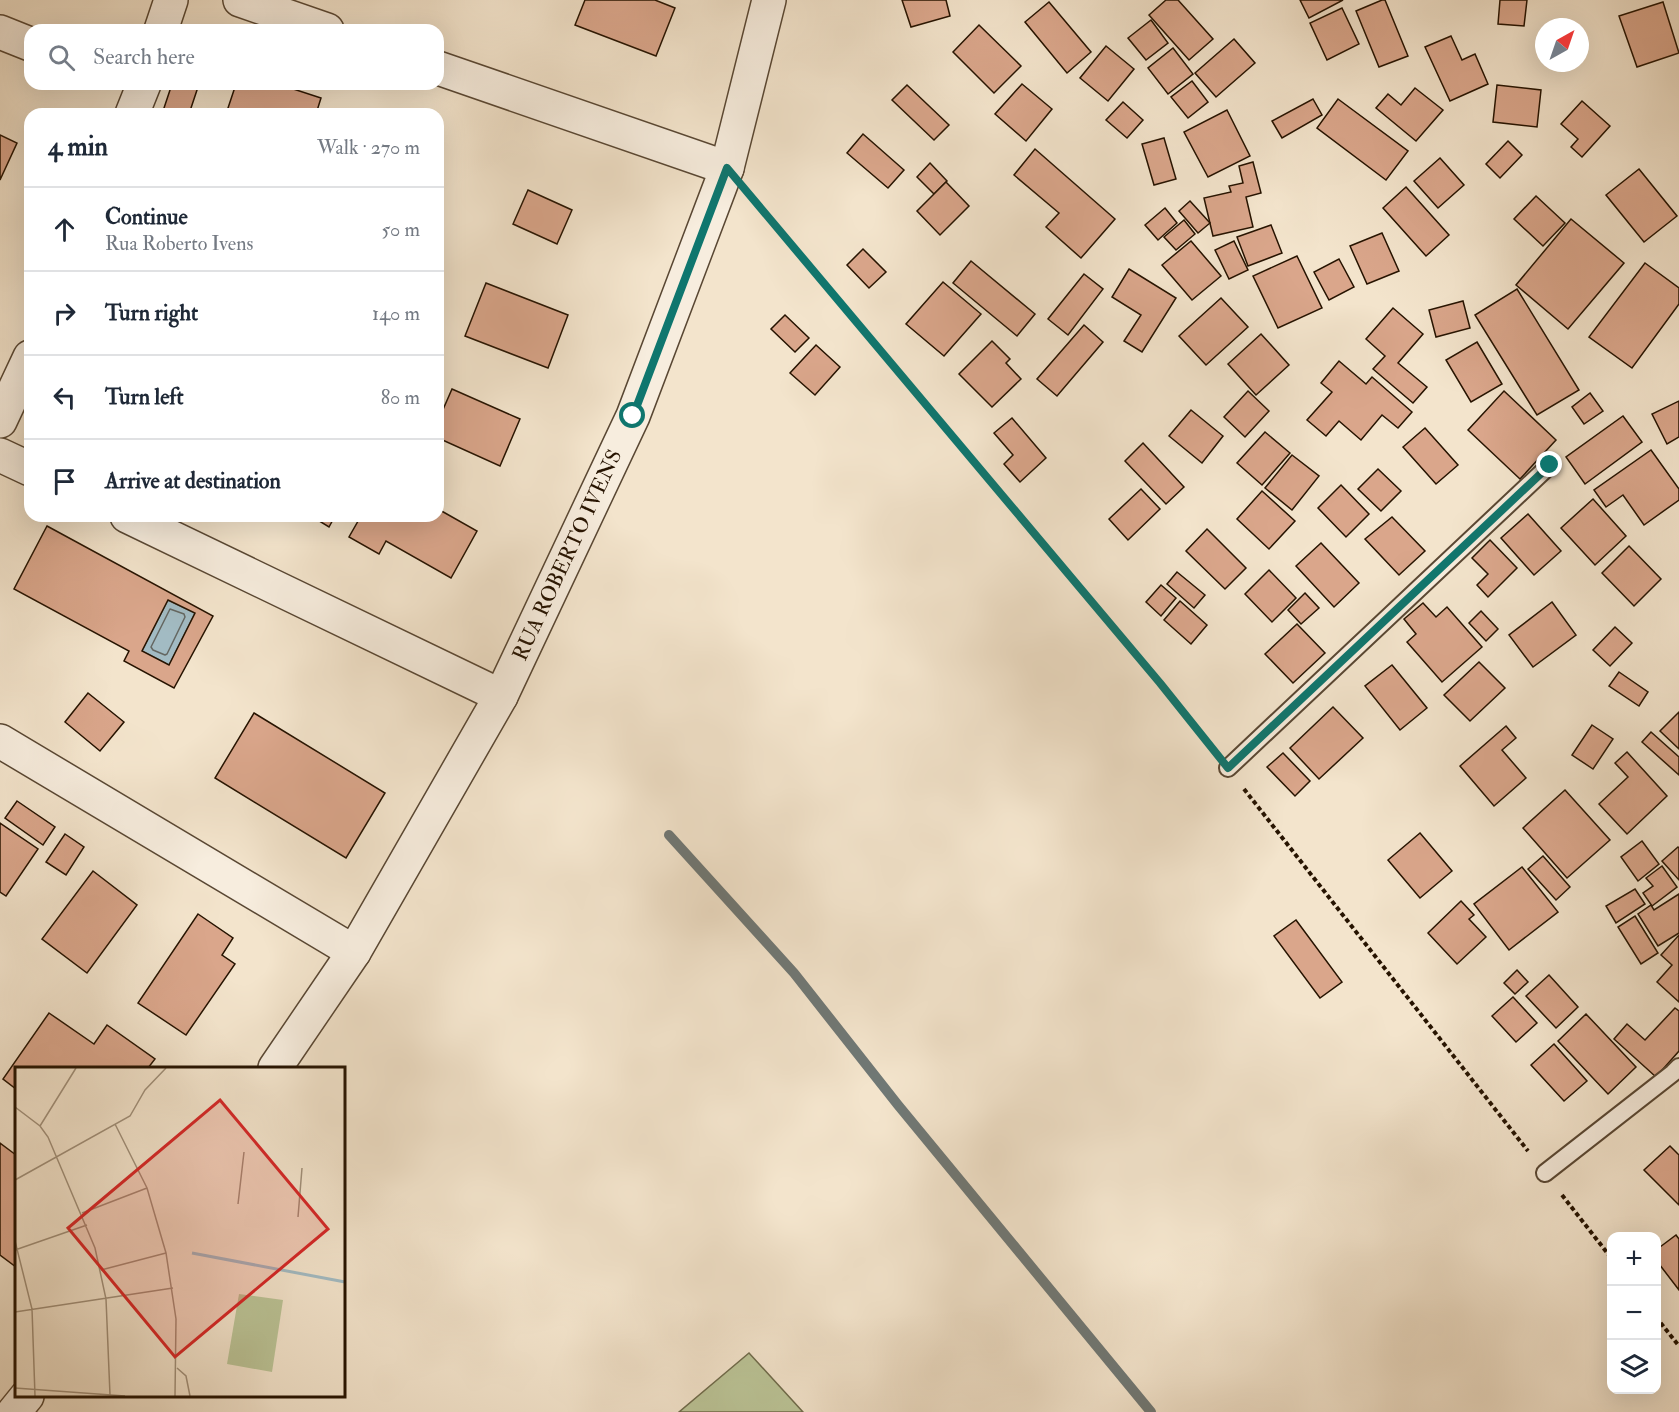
<!DOCTYPE html>
<html lang="en">
<head>
<meta charset="utf-8">
<style>
	body { margin:0; font-family:"IM FELL Double Pica",serif; background:#f6f6f7; color:#1f2937 }
	.controls { position:absolute; right:18px; bottom:18px; display:grid; overflow:hidden; border-radius:12px; box-shadow:0 6px 24px #0002 }
	.controls button { width:54px; height:54px; display:grid; place-items:center; padding:0; border:0; border-bottom:2px solid #e0e1e3; background:#fff; color:#1f2937; font:30px sans-serif }
	.compass { position:absolute; left:1535px; top:18px; width:54px; height:54px; border-radius:50%; background:#fff; box-shadow:0 6px 24px #0002; rotate:40deg }
	.stop { position:absolute; width:18px; height:18px; margin:-14px; border:4px solid #0f766e; border-radius:50%; background:#fff }
	.stop.end { background:#0f766e; border-color:#fff; box-shadow:0 2px 6px #0008 }
	.list { margin:0; padding:0; list-style:none }
	h2 { display:flex; justify-content:space-between; align-items:center; height:78px; margin:0; padding:0 24px; font-size:26px }
	h2 small { font-size:20px; font-weight:400; color:#747a83 }
	.list li { display:grid; grid-template-columns:39px 1fr auto; gap:18px; align-items:center; box-sizing:border-box; height:84px; padding:0 24px; border-top:2px solid #e0e1e3 }
	.list b { display:block; font-size:22px; white-space:nowrap }
	.list p { margin:0; font-size:20px; white-space:nowrap; color:#747a83 }
	.list em { font-size:20px; font-style:normal; color:#747a83 }
	.icon { flex:none; width:33px; height:33px; fill:none; stroke:currentColor; stroke-width:2; stroke-linecap:round; stroke-linejoin:round }
	.map { position:relative; flex:none; width:1679px; height:1412px; overflow:hidden }
	.search { position:absolute; background:#fff; box-shadow:0 6px 24px #0002; left:24px; top:24px; width:420px; height:66px; display:flex; align-items:center; gap:15px; box-sizing:border-box; padding:0 21px; border-radius:18px; color:#747a83; font-size:22px }
	.panel { position:absolute; background:#fff; box-shadow:0 6px 24px #0002; left:24px; top:108px; width:420px; height:414px; border-radius:18px }
	.map>svg:first-child { display:block }
	.green { fill:#bbc497; stroke:#706c4c; stroke-width:1.5 }
	.water { fill:#a2bbc3; stroke:#707875; stroke-width:1.5 }
	.lines { fill:none; stroke-linecap:round; stroke-linejoin:round }
	.shore { stroke:#646762; stroke-width:1.5 }
	.stream { stroke:#707875; stroke-width:10 }
	.building { fill:#daa68b; stroke:#261300; stroke-width:1.5; fill-rule:evenodd }
	.service-casing { stroke:#594733; stroke-width:20 }
	.minor-casing { stroke:#594733; stroke-width:36 }
	.path { stroke:#261300; stroke-width:4; stroke-dasharray:4.5 3; stroke-linecap:butt }
	.service { stroke:#f7edde; stroke-width:16 }
	.minor { stroke:#f7edde; stroke-width:33 }
	.route { stroke:#0f766e; stroke-width:8 }
	.labels { text-anchor:middle; stroke-width:5; stroke-linejoin:round; paint-order:stroke }
	.street-label { font-size:21px; fill:#261300; stroke:#f7edde }
	.inset-river { fill:none; stroke:#a2bbc3; stroke-width:3 }
	.inset-road { fill:none; stroke:#a1907a; stroke-width:1.5 }
	.view { fill:#d62828; fill-opacity:0.15; stroke:#d62828; stroke-width:3 }
	.inset-edge { fill:none; stroke:#261300; stroke-width:3 }
</style>
</head>
<body>
<div class="map">
<svg width="1679" height="1412" viewBox="0 0 1679 1412">
	<rect width="100%" height="100%" fill="#f3e4cc"/>
	<filter id="stains"><feTurbulence type="fractalNoise" baseFrequency=".00333" numOctaves="4"/><feColorMatrix values="0 0 0 0 .2 0 0 0 0 .09 0 0 0 0 .02 0 0 0 .5 -.17"/></filter>
	<radialGradient id="worn" r=".72"><stop offset=".6" stop-color="#630" stop-opacity="0"/><stop offset="1" stop-color="#630" stop-opacity=".3"/></radialGradient>
	<path class="green" d="M 749,1353 L 803,1412 L 679,1412 Z"/>
	<path class="water" d="M 168,600 L 195,613 L 169,665 L 142,651 Z"/>
	<g class="lines">
		<path class="shore" d="M 170,609 L 184,614 L 185,617 L 167,654 L 165,655 L 153,650 L 151,647 Z"/>
		<path class="stream" d="M 669,835 L 794,973 L 898,1105 L 1151,1412"/>
	</g>
	<g class="building">
		<path d="M 585,0 L 655,0 L 675,8 L 656,56 L 575,25 Z"/>
		<path d="M 902,0 L 946,0 L 950,16 L 911,27 Z"/>
		<path d="M 1166,0 L 1178,0 L 1213,39 L 1189,60 L 1149,15 Z"/>
		<path d="M 1300,0 L 1343,0 L 1309,18 Z"/>
		<path d="M 1382,0 L 1385,0 L 1408,56 L 1379,67 L 1356,11 Z"/>
		<path d="M 1500,0 L 1527,0 L 1524,26 L 1498,24 Z"/>
		<path d="M 1049,2 L 1091,52 L 1067,73 L 1025,22 Z"/>
		<path d="M 1663,2 L 1679,53 L 1637,67 L 1619,16 Z"/>
		<path d="M 1342,8 L 1359,44 L 1327,60 L 1310,23 Z"/>
		<path d="M 1151,20 L 1168,43 L 1146,60 L 1128,38 Z"/>
		<path d="M 979,25 L 1021,66 L 994,93 L 953,52 Z"/>
		<path d="M 1451,36 L 1462,60 L 1475,54 L 1488,84 L 1450,101 L 1425,47 Z"/>
		<path d="M 1234,39 L 1255,63 L 1216,97 L 1195,73 Z"/>
		<path d="M 1106,46 L 1134,69 L 1108,101 L 1080,78 Z"/>
		<path d="M 1173,48 L 1193,74 L 1168,94 L 1148,68 Z"/>
		<path d="M 1192,81 L 1208,102 L 1188,118 L 1171,97 Z"/>
		<path d="M 172,84 L 199,84 L 189,114 L 162,114 Z"/>
		<path d="M 236,84 L 278,84 L 321,98 L 316,114 L 226,114 Z"/>
		<path d="M 1022,84 L 1052,109 L 1026,141 L 995,114 Z"/>
		<path d="M 907,85 L 949,125 L 934,140 L 892,100 Z"/>
		<path d="M 1497,85 L 1541,90 L 1537,127 L 1493,122 Z"/>
		<path d="M 1415,88 L 1443,110 L 1416,141 L 1376,108 L 1388,94 L 1401,105 Z"/>
		<path d="M 1313,99 L 1322,115 L 1282,138 L 1272,121 Z"/>
		<path d="M 1338,99 L 1408,151 L 1386,180 L 1317,128 Z"/>
		<path d="M 1582,101 L 1610,126 L 1582,157 L 1571,147 L 1578,139 L 1561,124 Z"/>
		<path d="M 1123,102 L 1143,120 L 1127,138 L 1106,120 Z"/>
		<path d="M 1227,110 L 1250,156 L 1208,177 L 1184,132 Z"/>
		<path d="M 863,134 L 904,170 L 888,188 L 847,153 Z"/>
		<path d="M 0,135 L 17,143 L 0,180 Z"/>
		<path d="M 1164,138 L 1176,179 L 1154,185 L 1142,144 Z"/>
		<path d="M 1508,141 L 1522,155 L 1500,178 L 1486,164 Z"/>
		<path d="M 1035,149 L 1115,219 L 1081,258 L 1046,227 L 1059,213 L 1014,175 Z"/>
		<path d="M 1440,158 L 1464,185 L 1438,208 L 1414,181 Z"/>
		<path d="M 1253,162 L 1261,193 L 1246,197 L 1253,227 L 1213,236 L 1204,198 L 1231,192 L 1229,186 L 1243,183 L 1239,166 Z"/>
		<path d="M 930,163 L 947,181 L 934,194 L 917,177 Z"/>
		<path d="M 1639,169 L 1677,216 L 1644,242 L 1606,195 Z"/>
		<path d="M 946,182 L 969,206 L 940,235 L 917,211 Z"/>
		<path d="M 1406,187 L 1449,235 L 1426,256 L 1383,208 Z"/>
		<path d="M 528,190 L 572,210 L 557,244 L 513,224 Z"/>
		<path d="M 1536,196 L 1565,223 L 1543,246 L 1514,219 Z"/>
		<path d="M 1190,201 L 1210,223 L 1198,233 L 1179,211 Z"/>
		<path d="M 1165,208 L 1177,223 L 1158,240 L 1145,225 Z"/>
		<path d="M 1571,219 L 1624,263 L 1568,329 L 1516,285 Z"/>
		<path d="M 1184,220 L 1195,234 L 1176,250 L 1164,237 Z"/>
		<path d="M 1271,225 L 1282,253 L 1248,266 L 1237,237 Z"/>
		<path d="M 1382,233 L 1399,271 L 1367,284 L 1350,246 Z"/>
		<path d="M 1191,241 L 1221,276 L 1192,300 L 1162,265 Z"/>
		<path d="M 1234,241 L 1248,270 L 1229,279 L 1215,250 Z"/>
		<path d="M 863,249 L 886,272 L 869,288 L 847,265 Z"/>
		<path d="M 1297,256 L 1322,308 L 1278,328 L 1253,276 Z"/>
		<path d="M 1339,259 L 1354,287 L 1329,300 L 1314,272 Z"/>
		<path d="M 971,261 L 1035,314 L 1017,336 L 953,283 Z"/>
		<path d="M 1645,263 L 1679,288 L 1679,304 L 1632,368 L 1589,337 Z"/>
		<path d="M 1129,269 L 1176,298 L 1142,352 L 1124,341 L 1141,315 L 1112,297 Z"/>
		<path d="M 1084,274 L 1103,289 L 1068,335 L 1048,319 Z"/>
		<path d="M 943,282 L 981,314 L 944,356 L 906,324 Z"/>
		<path d="M 486,283 L 568,315 L 548,368 L 465,336 Z"/>
		<path d="M 1517,289 L 1579,390 L 1537,415 L 1475,315 Z"/>
		<path d="M 1221,298 L 1248,327 L 1206,365 L 1179,336 Z"/>
		<path d="M 1463,301 L 1470,328 L 1436,337 L 1429,310 Z"/>
		<path d="M 1393,308 L 1423,334 L 1398,363 L 1427,387 L 1413,403 L 1373,369 L 1385,356 L 1366,339 Z"/>
		<path d="M 785,315 L 809,338 L 795,352 L 771,329 Z"/>
		<path d="M 1084,325 L 1103,342 L 1057,396 L 1037,379 Z"/>
		<path d="M 1261,334 L 1289,365 L 1256,395 L 1228,364 Z"/>
		<path d="M 992,341 L 1010,359 L 1006,363 L 1021,379 L 992,407 L 959,374 Z"/>
		<path d="M 1477,342 L 1502,384 L 1471,402 L 1446,360 Z"/>
		<path d="M 816,345 L 840,367 L 815,395 L 790,373 Z"/>
		<path d="M 1339,361 L 1366,384 L 1372,377 L 1412,412 L 1398,428 L 1382,415 L 1361,440 L 1339,421 L 1326,436 L 1307,420 L 1332,392 L 1321,383 Z"/>
		<path d="M 452,389 L 520,419 L 500,466 L 438,438 L 438,421 Z"/>
		<path d="M 1248,391 L 1269,411 L 1245,437 L 1224,417 Z"/>
		<path d="M 1504,391 L 1556,440 L 1520,479 L 1468,430 Z"/>
		<path d="M 1590,393 L 1603,411 L 1584,424 L 1572,407 Z"/>
		<path d="M 1679,401 L 1679,437 L 1667,444 L 1652,414 Z"/>
		<path d="M 1191,410 L 1223,436 L 1202,463 L 1169,436 Z"/>
		<path d="M 1623,416 L 1642,442 L 1585,484 L 1566,457 Z"/>
		<path d="M 1012,418 L 1046,458 L 1020,482 L 1004,464 L 1013,455 L 994,433 Z"/>
		<path d="M 1425,428 L 1458,465 L 1436,484 L 1403,447 Z"/>
		<path d="M 1265,432 L 1290,453 L 1262,485 L 1237,463 Z"/>
		<path d="M 1143,443 L 1184,487 L 1166,504 L 1125,461 Z"/>
		<path d="M 1651,450 L 1679,489 L 1679,500 L 1644,525 L 1623,495 L 1606,507 L 1594,490 Z"/>
		<path d="M 1292,455 L 1319,476 L 1292,510 L 1265,488 Z"/>
		<path d="M 1378,469 L 1401,491 L 1381,511 L 1358,489 Z"/>
		<path d="M 1341,485 L 1369,514 L 1346,537 L 1318,508 Z"/>
		<path d="M 1141,489 L 1160,509 L 1128,540 L 1109,519 Z"/>
		<path d="M 1262,491 L 1295,521 L 1269,549 L 1237,519 Z"/>
		<path d="M 1593,499 L 1626,536 L 1595,565 L 1561,528 Z"/>
		<path d="M 438,509 L 477,531 L 451,578 L 386,541 L 379,554 L 349,537 L 361,516 L 438,516 Z"/>
		<path d="M 1528,514 L 1561,551 L 1534,575 L 1501,538 Z"/>
		<path d="M 311,516 L 335,516 L 329,527 Z"/>
		<path d="M 1392,517 L 1425,551 L 1399,575 L 1365,539 Z"/>
		<path d="M 47,526 L 213,616 L 174,688 L 124,661 L 129,651 L 14,589 ZM 168,600 L 195,613 L 169,665 L 142,651 Z"/>
		<path d="M 1207,529 L 1246,568 L 1225,589 L 1186,551 Z"/>
		<path d="M 1490,540 L 1517,568 L 1488,597 L 1477,585 L 1488,574 L 1472,558 Z"/>
		<path d="M 1321,543 L 1359,583 L 1334,607 L 1296,566 Z"/>
		<path d="M 1629,546 L 1661,579 L 1634,606 L 1602,573 Z"/>
		<path d="M 1269,570 L 1296,598 L 1272,622 L 1245,594 Z"/>
		<path d="M 1177,572 L 1205,595 L 1194,608 L 1167,584 Z"/>
		<path d="M 1161,585 L 1176,598 L 1161,616 L 1146,602 Z"/>
		<path d="M 1305,593 L 1319,608 L 1301,624 L 1288,610 Z"/>
		<path d="M 1180,601 L 1207,625 L 1191,644 L 1164,620 Z"/>
		<path d="M 1552,602 L 1576,635 L 1533,667 L 1509,635 Z"/>
		<path d="M 1423,603 L 1436,617 L 1447,607 L 1482,647 L 1442,682 L 1407,642 L 1416,634 L 1404,619 Z"/>
		<path d="M 1481,611 L 1498,629 L 1486,641 L 1469,623 Z"/>
		<path d="M 1297,624 L 1325,653 L 1293,683 L 1265,654 Z"/>
		<path d="M 1615,627 L 1632,643 L 1610,666 L 1593,650 Z"/>
		<path d="M 1479,662 L 1505,688 L 1470,721 L 1444,695 Z"/>
		<path d="M 1392,665 L 1427,708 L 1400,730 L 1365,686 Z"/>
		<path d="M 1619,672 L 1648,692 L 1639,706 L 1609,686 Z"/>
		<path d="M 88,693 L 124,722 L 100,751 L 65,722 Z"/>
		<path d="M 1333,707 L 1363,738 L 1319,779 L 1290,748 Z"/>
		<path d="M 1679,712 L 1679,749 L 1660,731 Z"/>
		<path d="M 254,713 L 385,793 L 346,858 L 215,778 Z"/>
		<path d="M 1592,725 L 1613,739 L 1593,769 L 1572,755 Z"/>
		<path d="M 1506,726 L 1516,738 L 1502,750 L 1526,778 L 1494,806 L 1460,766 Z"/>
		<path d="M 1651,732 L 1679,757 L 1679,775 L 1642,742 Z"/>
		<path d="M 1627,752 L 1667,796 L 1627,834 L 1599,804 L 1628,777 L 1615,763 Z"/>
		<path d="M 1283,753 L 1310,781 L 1295,796 L 1267,767 Z"/>
		<path d="M 1565,790 L 1610,840 L 1567,878 L 1523,828 Z"/>
		<path d="M 17,801 L 55,827 L 43,845 L 5,818 Z"/>
		<path d="M 0,823 L 38,849 L 6,896 L 0,892 Z"/>
		<path d="M 1420,833 L 1452,871 L 1420,898 L 1388,860 Z"/>
		<path d="M 65,834 L 84,847 L 66,875 L 46,862 Z"/>
		<path d="M 1642,841 L 1659,864 L 1638,881 L 1621,857 Z"/>
		<path d="M 1678,847 L 1679,848 L 1679,880 L 1662,861 Z"/>
		<path d="M 1543,856 L 1570,887 L 1556,900 L 1528,869 Z"/>
		<path d="M 1662,866 L 1677,887 L 1652,906 L 1643,893 L 1653,886 L 1646,878 Z"/>
		<path d="M 1522,867 L 1558,912 L 1509,950 L 1474,904 Z"/>
		<path d="M 93,871 L 137,905 L 87,973 L 42,939 Z"/>
		<path d="M 1635,889 L 1645,904 L 1616,923 L 1606,906 Z"/>
		<path d="M 1679,894 L 1679,933 L 1658,946 L 1638,914 L 1651,905 L 1654,910 Z"/>
		<path d="M 1461,901 L 1474,915 L 1469,919 L 1486,937 L 1457,964 L 1428,933 Z"/>
		<path d="M 198,914 L 233,938 L 222,955 L 235,964 L 186,1035 L 138,1003 Z"/>
		<path d="M 1635,916 L 1658,953 L 1641,964 L 1618,927 Z"/>
		<path d="M 1296,920 L 1342,982 L 1320,998 L 1274,936 Z"/>
		<path d="M 1679,935 L 1679,1002 L 1657,982 L 1672,965 L 1661,955 Z"/>
		<path d="M 1517,970 L 1528,982 L 1515,994 L 1504,983 Z"/>
		<path d="M 1549,975 L 1578,1007 L 1556,1028 L 1526,996 Z"/>
		<path d="M 1513,997 L 1537,1023 L 1516,1042 L 1492,1016 Z"/>
		<path d="M 1675,1008 L 1679,1011 L 1679,1051 L 1656,1077 L 1614,1039 L 1627,1024 L 1645,1040 Z"/>
		<path d="M 49,1013 L 94,1044 L 107,1025 L 155,1059 L 148,1068 L 16,1068 L 16,1089 L 3,1079 Z"/>
		<path d="M 1586,1014 L 1636,1067 L 1608,1094 L 1558,1041 Z"/>
		<path d="M 1554,1044 L 1587,1081 L 1564,1101 L 1531,1065 Z"/>
		<path d="M 0,1143 L 16,1155 L 16,1267 L 0,1255 Z"/>
		<path d="M 1670,1146 L 1679,1155 L 1679,1205 L 1644,1170 Z"/>
		<path d="M 1676,1235 L 1679,1239 L 1679,1290 L 1656,1260 L 1656,1250 Z"/>
	</g>
	<g class="lines">
		<defs>
			<g id="service">
				<path d="M 1228,768 L 1550,465"/>
				<path d="M 1545,1173 L 1673,1073 L 1679,1067"/>
			</g>
			<g id="minor">
				<path d="M 240,0 L 327,30"/>
				<path d="M 161,30 L 171,0"/>
				<path d="M 0,32 L 30,44"/>
				<path d="M 438,68 L 727,168"/>
				<path d="M 132,114 L 144,84"/>
				<path d="M 0,421 L 30,357"/>
				<path d="M 0,455 L 30,469"/>
				<path d="M 127,516 L 501,696"/>
				<path d="M 0,741 L 354,952"/>
				<path d="M 275,1068 L 354,952 L 501,696 L 633,416 L 727,168 L 769,0"/>
				<path d="M 14,1412 L 27,1396"/>
			</g>
		</defs>
		<use href="#service" class="service-casing"/>
		<use href="#minor" class="minor-casing"/>
		<g class="path">
			<path d="M 753,199 L 1160,683 L 1212,748"/>
			<path d="M 1244,789 L 1528,1151"/>
			<path d="M 1562,1195 L 1612,1259"/>
			<path d="M 1656,1317 L 1679,1346"/>
		</g>
		<use href="#service" class="service"/>
		<use href="#minor" class="minor"/>
	</g>
	<g class="lines">
		<path class="route" d="M 633,416 L 727,168 L 1160,683 L 1228,768 L 1550,465"/>
	</g>
	<g class="labels">
		<g class="street-label">
			<text transform="translate(567 555) rotate(-65)" y="7">RUA ROBERTO IVENS</text>
		</g>
	</g>
	<g transform="translate(15 1067)">
		<rect width="330" height="330" fill="#f3e4cc"/>
		<path d="M 224,227 L 268,233 L 257,305 L 212,297 Z" fill="#bbc497"/>
		<path class="inset-river" d="M 177,186 L 330,215"/>
		<path class="inset-road" d="M 0,40 L 25,59 L 33,70 L 80,181 L 91,232 L 95,328M 100,57 L 132,121 L 151,186 L 161,252 L 160,329M 25,59 L 61,1M 0,113 L 115,49 L 130,23 L 151,1M 223,137 L 229,85M 67,146 L 132,121M 283,150 L 287,101M 0,174 L 17,242 L 20,329M 0,183 L 72,158M 86,203 L 151,186M 0,245 L 158,221M 162,301 L 171,309 L 175,329M 0,321 L 110,329"/>
		<path class="view" d="M 205,33 L 313,162 L 160,290 L 53,161 Z"/>
		<rect width="330" height="330" class="inset-edge"/>
	</g>
	<rect width="100%" height="100%" filter="url(#stains)"/>
	<rect width="100%" height="100%" fill="url(#worn)"/>
</svg>
<div class="controls">
<button>+</button>
<button>−</button>
<button><svg class="icon" aria-label="layers" viewBox="0 0 24 24"><path d="M12 4l9 5-9 5-9-5zM3 14l9 5 9-5"/></svg></button>
</div>
<svg class="compass" viewBox="-18 -18 36 36"><path d="M0-13l5 13h-10z" fill="#e53935"/><path d="M0 13l5-13h-10z" fill="#747a83"/></svg>
<div class="stop" style="left:633px;top:416px"></div>
<div class="stop end" style="left:1550px;top:465px"></div>
<div class="search"><svg class="icon" aria-label="search" viewBox="0 0 24 24"><circle cx="10" cy="10" r="6"/><path d="M15 15l6 6"/></svg>Search here</div>
<section class="panel">
<h2>4 min<small>Walk · 270 m</small></h2>
<ul class="list">
<li><svg class="icon" aria-label="ahead" viewBox="0 0 24 24"><path d="M12 20V5M6 11l6-6 6 6"/></svg><div><b>Continue</b><p>Rua Roberto Ivens</p></div><em>50 m</em></li>
<li><svg class="icon" aria-label="right" viewBox="0 0 24 24"><path d="M7 20v-9h11M14 6l5 5-5 5"/></svg><div><b>Turn right</b></div><em>140 m</em></li>
<li><svg class="icon" aria-label="left" viewBox="0 0 24 24"><path d="M17 20v-9H6M10 6l-5 5 5 5"/></svg><div><b>Turn left</b></div><em>80 m</em></li>
<li><svg class="icon" aria-label="arrive" viewBox="0 0 24 24"><path d="M6 21V4h12l-3 4 3 4H6"/></svg><div><b>Arrive at destination</b></div></li>
</ul>
</section>
</div>
</body>
</html>
